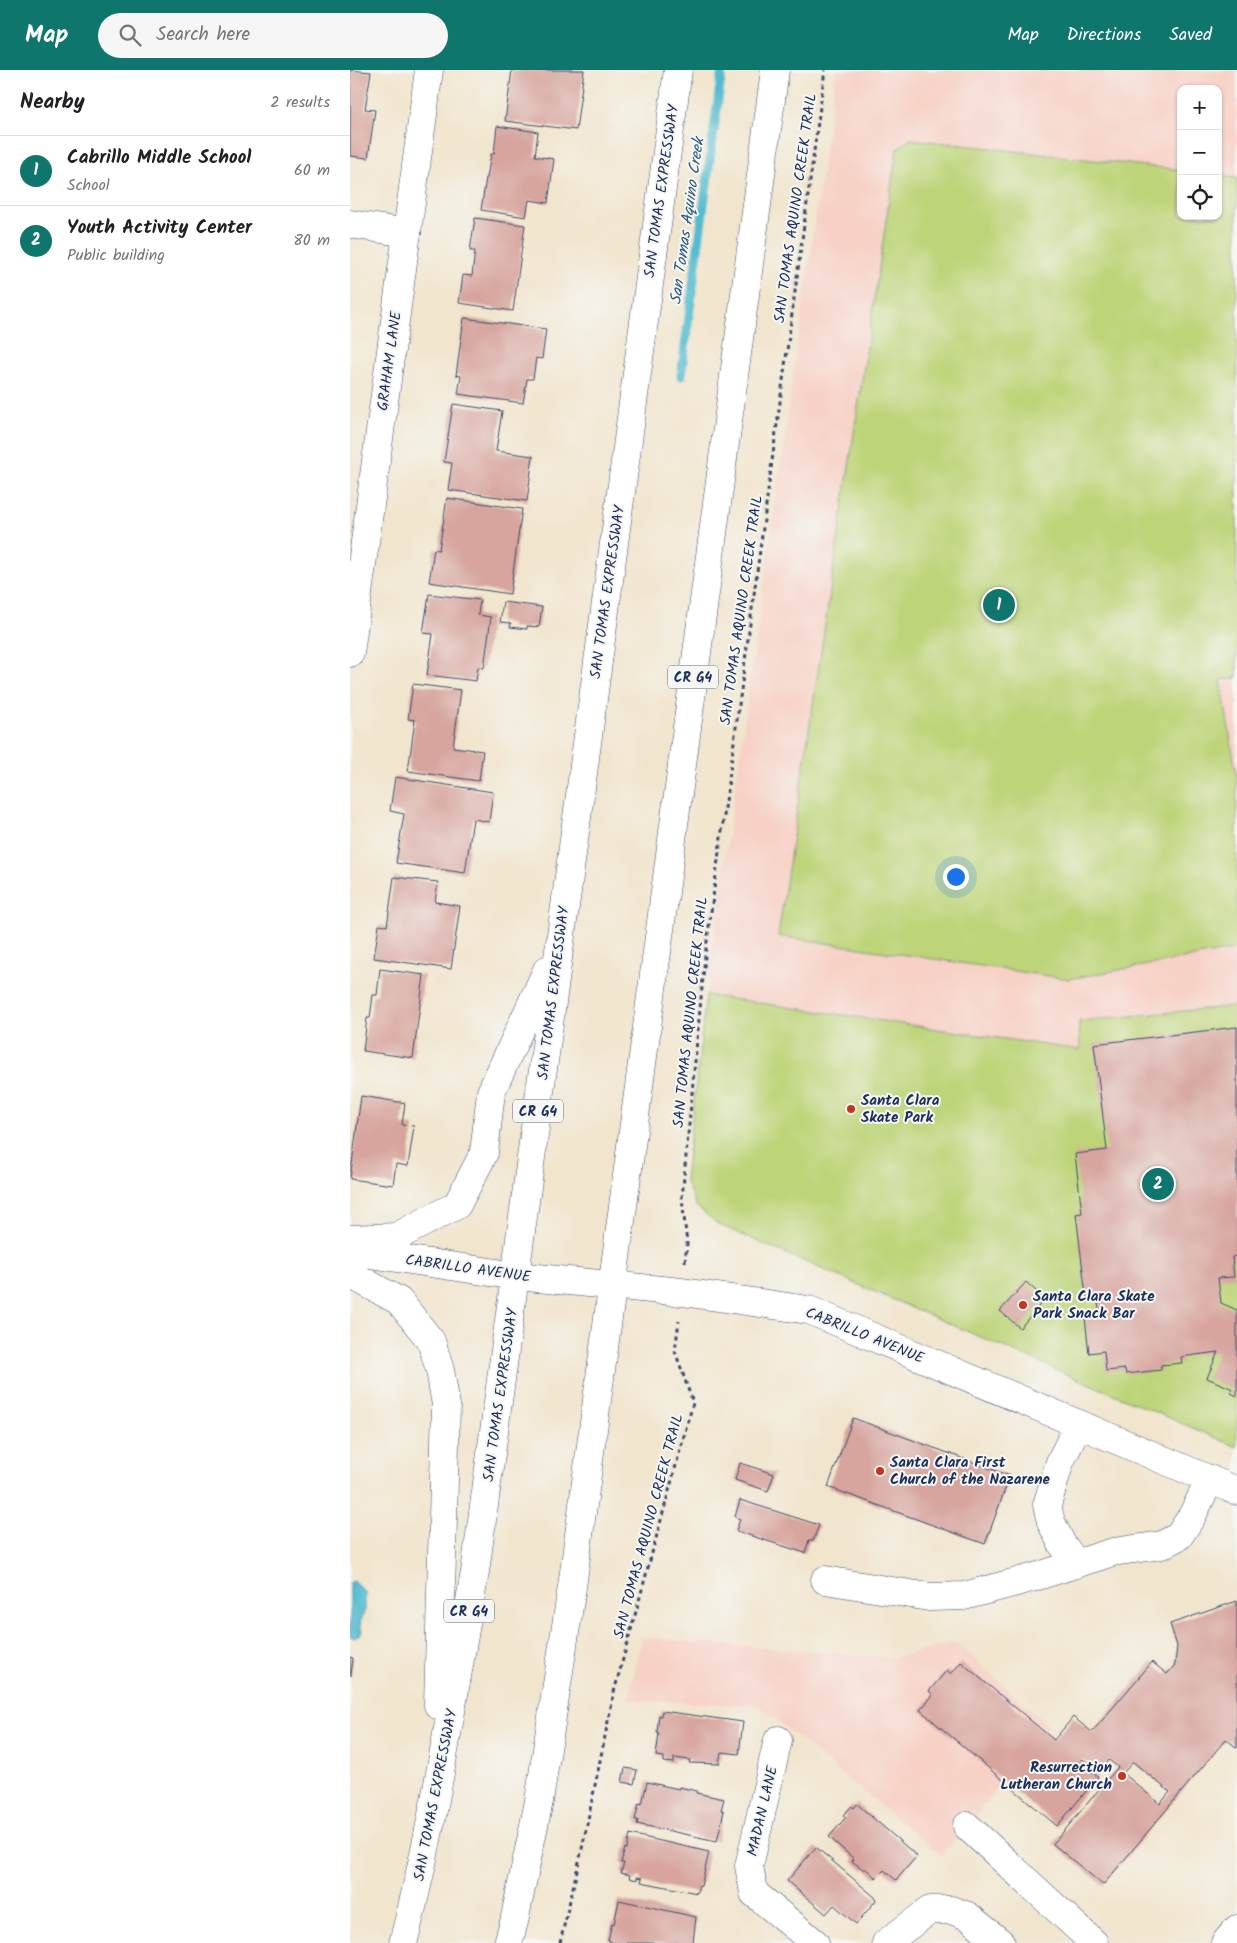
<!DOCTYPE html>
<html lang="en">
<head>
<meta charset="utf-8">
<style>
	body { margin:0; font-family:Kalam,sans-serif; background:#f6f6f6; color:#202124 }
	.controls { position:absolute; right:15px; top:15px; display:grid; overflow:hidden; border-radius:10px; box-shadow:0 1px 4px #0004 }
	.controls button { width:45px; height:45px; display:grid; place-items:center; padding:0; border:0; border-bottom:1px solid #e0e0e0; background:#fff; color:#202124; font:25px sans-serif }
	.you { position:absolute; left:605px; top:806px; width:18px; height:18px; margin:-12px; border:4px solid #fff; border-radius:50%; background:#1a73e8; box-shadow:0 0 0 8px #1a73e833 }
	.badge { display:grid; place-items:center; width:32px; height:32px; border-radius:50%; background:#0f766e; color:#fff; font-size:16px; font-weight:700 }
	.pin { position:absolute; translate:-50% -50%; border:2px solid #fff; box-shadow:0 1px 5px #0006 }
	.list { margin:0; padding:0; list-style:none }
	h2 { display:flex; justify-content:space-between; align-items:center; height:65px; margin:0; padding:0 20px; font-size:21px }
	h2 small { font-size:16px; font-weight:400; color:#757577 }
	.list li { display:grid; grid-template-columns:32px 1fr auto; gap:15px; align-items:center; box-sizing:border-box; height:70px; padding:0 20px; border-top:1px solid #e0e0e0 }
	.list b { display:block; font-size:19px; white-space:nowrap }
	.list p { margin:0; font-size:16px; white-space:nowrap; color:#757577 }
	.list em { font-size:16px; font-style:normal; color:#757577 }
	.icon { flex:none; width:28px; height:28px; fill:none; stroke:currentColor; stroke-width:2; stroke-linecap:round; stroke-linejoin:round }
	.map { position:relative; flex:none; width:887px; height:1873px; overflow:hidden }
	header { display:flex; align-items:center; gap:30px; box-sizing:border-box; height:70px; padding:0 25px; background:#0f766e; color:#fff }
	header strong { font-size:24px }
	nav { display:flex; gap:28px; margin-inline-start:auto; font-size:18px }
	.search { width:350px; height:45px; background:#f6f6f6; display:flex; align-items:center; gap:12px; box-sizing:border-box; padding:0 18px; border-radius:28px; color:#757577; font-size:19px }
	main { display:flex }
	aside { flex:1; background:#fff }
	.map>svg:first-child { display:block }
	.built { fill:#f7d1c6; fill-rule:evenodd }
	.green { fill:#bdd478; stroke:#6c826b }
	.water { fill:#53bcd0; stroke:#377697 }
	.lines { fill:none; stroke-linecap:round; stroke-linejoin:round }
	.stream { stroke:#53bcd0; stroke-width:9 }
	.building { fill:#d7a59e; fill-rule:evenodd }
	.minor-casing { stroke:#3b4a6f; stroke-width:29 }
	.highway-casing { stroke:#3b4a6f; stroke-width:29 }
	.path { stroke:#3b4a6f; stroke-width:3; stroke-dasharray:4 4; stroke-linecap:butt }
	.minor { stroke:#fff; stroke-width:28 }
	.highway { stroke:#fff; stroke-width:28 }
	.poi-dot { fill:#c8321e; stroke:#f6f6f2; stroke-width:2 }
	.labels { text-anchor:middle; stroke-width:4; stroke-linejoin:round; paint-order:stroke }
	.shield { fill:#f6f6f2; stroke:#5d6b8a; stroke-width:1 }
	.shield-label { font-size:14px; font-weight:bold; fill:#1b2f5e }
	.street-label { font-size:15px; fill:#1b2f5e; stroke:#f6f6f2 }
	.poi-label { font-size:15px; font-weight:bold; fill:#1b2f5e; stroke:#f6f6f2; text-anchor:start }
	.water-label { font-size:16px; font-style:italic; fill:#2c5980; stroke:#f6f6f2 }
</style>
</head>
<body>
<header>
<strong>Map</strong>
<div class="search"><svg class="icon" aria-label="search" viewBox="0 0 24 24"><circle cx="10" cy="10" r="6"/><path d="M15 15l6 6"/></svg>Search here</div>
<nav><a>Map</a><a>Directions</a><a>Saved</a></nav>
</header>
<main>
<aside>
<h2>Nearby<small>2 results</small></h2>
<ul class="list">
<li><span class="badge">1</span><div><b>Cabrillo Middle School</b><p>School</p></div><em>60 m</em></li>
<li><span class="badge">2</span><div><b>Youth Activity Center</b><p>Public building</p></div><em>80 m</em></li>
</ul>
</aside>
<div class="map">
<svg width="887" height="1873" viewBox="0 0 887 1873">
	<rect width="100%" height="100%" fill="#f6f6f2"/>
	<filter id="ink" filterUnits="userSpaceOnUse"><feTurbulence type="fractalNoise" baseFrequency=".02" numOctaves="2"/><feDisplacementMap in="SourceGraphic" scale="10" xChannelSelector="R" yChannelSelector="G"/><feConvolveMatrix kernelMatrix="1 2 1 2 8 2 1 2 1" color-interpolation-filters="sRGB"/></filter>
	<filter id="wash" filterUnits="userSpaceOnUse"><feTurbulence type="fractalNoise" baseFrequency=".0096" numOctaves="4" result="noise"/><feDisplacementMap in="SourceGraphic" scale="20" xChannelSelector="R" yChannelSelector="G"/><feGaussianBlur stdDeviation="1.12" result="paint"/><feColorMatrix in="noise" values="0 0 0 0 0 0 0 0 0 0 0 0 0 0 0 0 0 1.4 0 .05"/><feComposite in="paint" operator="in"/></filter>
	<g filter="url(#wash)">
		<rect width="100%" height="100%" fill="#f1e5cd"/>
		<g class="built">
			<path d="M 486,0 L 887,1 L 887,936 L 729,951 L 730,980 L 356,925 ZM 831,19 L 868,19 L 868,146 L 831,146 Z"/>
			<path d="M 292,1568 L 544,1588 L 605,1572 L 699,1656 L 592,1786 L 408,1635 L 278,1630 Z"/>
		</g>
		<g class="green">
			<path d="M 560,69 L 831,100 L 831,146 L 868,146 L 868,105 L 887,108 L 887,608 L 871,610 L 887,709 L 887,879 L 719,909 L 428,866 L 547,79 Z"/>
			<path d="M 356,925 L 730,980 L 729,951 L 887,936 L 887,1377 L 369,1155 L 346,1136 L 335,1110 Z"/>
		</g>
		<path class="water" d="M 4,1511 L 16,1523 L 15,1540 L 10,1553 L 12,1562 L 5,1568 L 0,1567 L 0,1513 Z"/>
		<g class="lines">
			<path class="stream" d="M 331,306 L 372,0"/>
		</g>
		<g id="blocks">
			<g class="building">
				<path d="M 0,0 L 21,2 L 15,39 L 25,40 L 18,88 L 0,86 Z"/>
				<path d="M 162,0 L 234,0 L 226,60 L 155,51 Z"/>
				<path d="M 147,56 L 188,62 L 185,86 L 204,89 L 198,133 L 179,130 L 176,147 L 131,140 L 136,108 L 137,108 L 141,84 L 144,84 Z"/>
				<path d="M 125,148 L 175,155 L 163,241 L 109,233 L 113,205 L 122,206 L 125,181 L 120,181 Z"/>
				<path d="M 114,248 L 196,259 L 192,289 L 186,288 L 183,309 L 177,309 L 173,333 L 108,324 L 111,306 L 106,305 Z"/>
				<path d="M 103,334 L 152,341 L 146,381 L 183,386 L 177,431 L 98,420 L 102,393 L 94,392 Z"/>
				<path d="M 97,428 L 172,439 L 160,524 L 79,512 L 84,479 L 89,480 Z"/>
				<path d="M 79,524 L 130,530 L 128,545 L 141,547 L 134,598 L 128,597 L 126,611 L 77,605 L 83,564 L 73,563 Z"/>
				<path d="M 153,532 L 192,537 L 189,557 L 177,556 L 177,559 L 160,557 L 161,553 L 150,552 Z"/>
				<path d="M 63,614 L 111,620 L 103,677 L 133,681 L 129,711 L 58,701 L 65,650 L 58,649 Z"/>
				<path d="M 45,707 L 143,722 L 139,752 L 123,749 L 115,803 L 46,793 L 54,744 L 40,741 Z"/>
				<path d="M 44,807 L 88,812 L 85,832 L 110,836 L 101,899 L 24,888 L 29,855 L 37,856 Z"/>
				<path d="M 30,899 L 74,905 L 63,988 L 13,981 L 17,948 L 20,948 L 23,925 L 27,925 Z"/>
				<path d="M 887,957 L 887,1186 L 882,1187 L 884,1207 L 868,1208 L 871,1233 L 887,1240 L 887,1326 L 881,1323 L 883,1319 L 857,1308 L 868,1282 L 831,1287 L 832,1293 L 811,1295 L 811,1300 L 776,1304 L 775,1299 L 756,1301 L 754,1281 L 739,1283 L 735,1248 L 750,1246 L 747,1225 L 736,1226 L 726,1144 L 732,1143 L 725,1084 L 757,1080 L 744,974 Z"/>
				<path d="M 11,1026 L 55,1033 L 52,1055 L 64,1056 L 58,1096 L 46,1094 L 43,1115 L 0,1109 Z"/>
				<path d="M 676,1212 L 695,1229 L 670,1258 L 650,1241 Z"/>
				<path d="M 503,1348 L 660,1406 L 635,1474 L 478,1417 Z"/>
				<path d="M 390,1393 L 424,1404 L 418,1421 L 385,1410 Z"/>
				<path d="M 390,1430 L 469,1455 L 463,1471 L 459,1470 L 455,1483 L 386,1461 L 390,1449 L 385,1447 Z"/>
				<path d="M 887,1531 L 887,1678 L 876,1669 L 753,1815 L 703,1774 L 768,1697 L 759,1690 L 749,1703 L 733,1689 L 730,1692 L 748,1707 L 707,1756 L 570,1640 L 583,1625 L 579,1621 L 597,1600 L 601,1604 L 611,1592 L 704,1670 L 723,1647 L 742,1662 L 802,1592 L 817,1604 L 825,1595 L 827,1576 L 820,1554 ZM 783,1692 L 820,1722 L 810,1734 L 773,1703 Z"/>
				<path d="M 0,1587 L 3,1588 L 1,1606 L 0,1605 Z"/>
				<path d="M 312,1641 L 393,1652 L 389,1684 L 371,1682 L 369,1694 L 339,1693 L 340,1690 L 324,1688 L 324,1693 L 314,1692 L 314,1687 L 306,1686 L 309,1663 L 307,1662 L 309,1645 L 311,1646 Z"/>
				<path d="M 275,1698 L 287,1700 L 284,1714 L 272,1712 Z"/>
				<path d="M 297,1712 L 329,1719 L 329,1717 L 347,1721 L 346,1723 L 374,1729 L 371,1740 L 374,1741 L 367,1771 L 287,1754 L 288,1750 L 285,1750 L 289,1733 L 292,1734 Z"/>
				<path d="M 507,1734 L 567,1786 L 546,1810 L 534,1800 L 526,1808 L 515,1798 L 514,1800 L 502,1791 L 504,1789 L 479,1767 L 496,1747 L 493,1745 L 502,1736 L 504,1738 Z"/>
				<path d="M 280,1764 L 359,1782 L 351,1816 L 349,1815 L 347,1823 L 291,1812 L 292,1808 L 287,1807 L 287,1810 L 279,1808 L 280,1805 L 271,1803 L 274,1793 L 271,1793 L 275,1778 L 277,1779 Z"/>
				<path d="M 466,1777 L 527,1829 L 506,1854 L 484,1835 L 476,1844 L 437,1811 Z"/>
				<path d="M 269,1830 L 346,1847 L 343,1873 L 260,1873 L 260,1870 L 258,1870 L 262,1853 L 264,1854 Z"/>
			</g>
		</g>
	</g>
	<g filter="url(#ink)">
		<use href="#blocks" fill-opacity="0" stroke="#3b4a6f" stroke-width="1"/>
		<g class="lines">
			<defs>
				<g id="minor">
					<path d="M 0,154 L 57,163"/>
					<path d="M 0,583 L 79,0"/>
					<path d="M 0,1181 L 167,1206 L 332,1222 L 459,1240 L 887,1421"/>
					<path d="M 726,1493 L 712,1474 L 701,1452 L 697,1435 L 710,1392 L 729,1354"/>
					<path d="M 475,1510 L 579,1527 L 614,1526 L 685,1507 L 763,1482 L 812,1475 L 829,1466 L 842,1446 L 860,1409"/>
					<path d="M 428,1670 L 399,1796 L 404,1823 L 465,1873"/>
					<path d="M 617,1756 L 744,1873"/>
					<path d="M 536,1873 L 580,1840 L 601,1840 L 618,1846 L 651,1873"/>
					<path d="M 875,1873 L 887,1859"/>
				</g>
				<g id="highway">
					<path d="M 0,1169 L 46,1167 L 107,1135 L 134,1083 L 141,1022 L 197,900"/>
					<path d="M 0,1204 L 49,1231 L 81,1271 L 90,1300 L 96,1335 L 88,1635"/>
					<path d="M 53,1873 C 85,1751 103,1626 125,1502 L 328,0"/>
					<path d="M 158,1873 L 164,1852 L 189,1731 L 222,1517 L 425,0"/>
				</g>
			</defs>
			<use href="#minor" class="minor-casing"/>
			<use href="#highway" class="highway-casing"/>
			<g class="path">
				<path d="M 335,1192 L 337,1174 L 332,1128 L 355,886 L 475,0"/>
				<path d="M 210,1873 L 232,1779 L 264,1622 L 343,1333 L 325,1281 L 329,1251"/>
			</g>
			<use href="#minor" class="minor"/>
			<use href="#highway" class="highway"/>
		</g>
	</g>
	<g class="poi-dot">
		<circle cx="501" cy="1039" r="5"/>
		<circle cx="673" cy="1235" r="5"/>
		<circle cx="530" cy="1401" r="5"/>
		<circle cx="772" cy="1706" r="5"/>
	</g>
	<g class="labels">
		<g class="shield">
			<rect x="318" y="595.5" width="50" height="23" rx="4"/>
			<rect x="163" y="1029.5" width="50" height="23" rx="4"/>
			<rect x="94" y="1529.5" width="50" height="23" rx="4"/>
		</g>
		<g class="shield-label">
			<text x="343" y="612">CR G4</text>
			<text x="188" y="1046">CR G4</text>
			<text x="119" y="1546">CR G4</text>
		</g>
		<g class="street-label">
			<text transform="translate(311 121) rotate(-82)" y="5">SAN TOMAS EXPRESSWAY</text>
			<text transform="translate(445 138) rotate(-82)" y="5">SAN TOMAS AQUINO CREEK TRAIL</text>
			<text transform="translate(39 291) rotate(-82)" y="5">GRAHAM LANE</text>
			<text transform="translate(257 522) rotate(-82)" y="5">SAN TOMAS EXPRESSWAY</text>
			<text transform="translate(391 540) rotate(-82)" y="5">SAN TOMAS AQUINO CREEK TRAIL</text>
			<text transform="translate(203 923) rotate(-83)" y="5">SAN TOMAS EXPRESSWAY</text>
			<text transform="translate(340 942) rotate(-84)" y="5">SAN TOMAS AQUINO CREEK TRAIL</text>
			<text transform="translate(118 1198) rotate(8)" y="5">CABRILLO AVENUE</text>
			<text transform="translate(515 1265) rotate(22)" y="5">CABRILLO AVENUE</text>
			<text transform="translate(150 1325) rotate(-82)" y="5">SAN TOMAS EXPRESSWAY</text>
			<text transform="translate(298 1456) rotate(-75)" y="5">SAN TOMAS AQUINO CREEK TRAIL</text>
			<text transform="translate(85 1725) rotate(-79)" y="5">SAN TOMAS EXPRESSWAY</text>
			<text transform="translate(412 1741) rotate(-77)" y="5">MADAN LANE</text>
		</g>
		<g class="poi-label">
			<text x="511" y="1035">Santa Clara<tspan x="511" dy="17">Skate Park</tspan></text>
			<text x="683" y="1231">Santa Clara Skate<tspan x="683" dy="17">Park Snack Bar</tspan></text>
			<text x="540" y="1397">Santa Clara First<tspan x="540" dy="17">Church of the Nazarene</tspan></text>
			<text x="762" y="1702" text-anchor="end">Resurrection<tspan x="762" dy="17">Lutheran Church</tspan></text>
		</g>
		<g class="water-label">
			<text transform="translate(336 151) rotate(-82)" y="6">San Tomas Aquino Creek</text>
		</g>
	</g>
</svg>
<div class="controls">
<button>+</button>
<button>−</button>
<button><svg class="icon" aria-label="locate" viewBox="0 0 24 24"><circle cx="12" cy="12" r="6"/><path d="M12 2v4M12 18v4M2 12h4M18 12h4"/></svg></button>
</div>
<div class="you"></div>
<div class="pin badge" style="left:649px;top:535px">1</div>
<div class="pin badge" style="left:808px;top:1114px">2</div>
</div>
</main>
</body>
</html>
